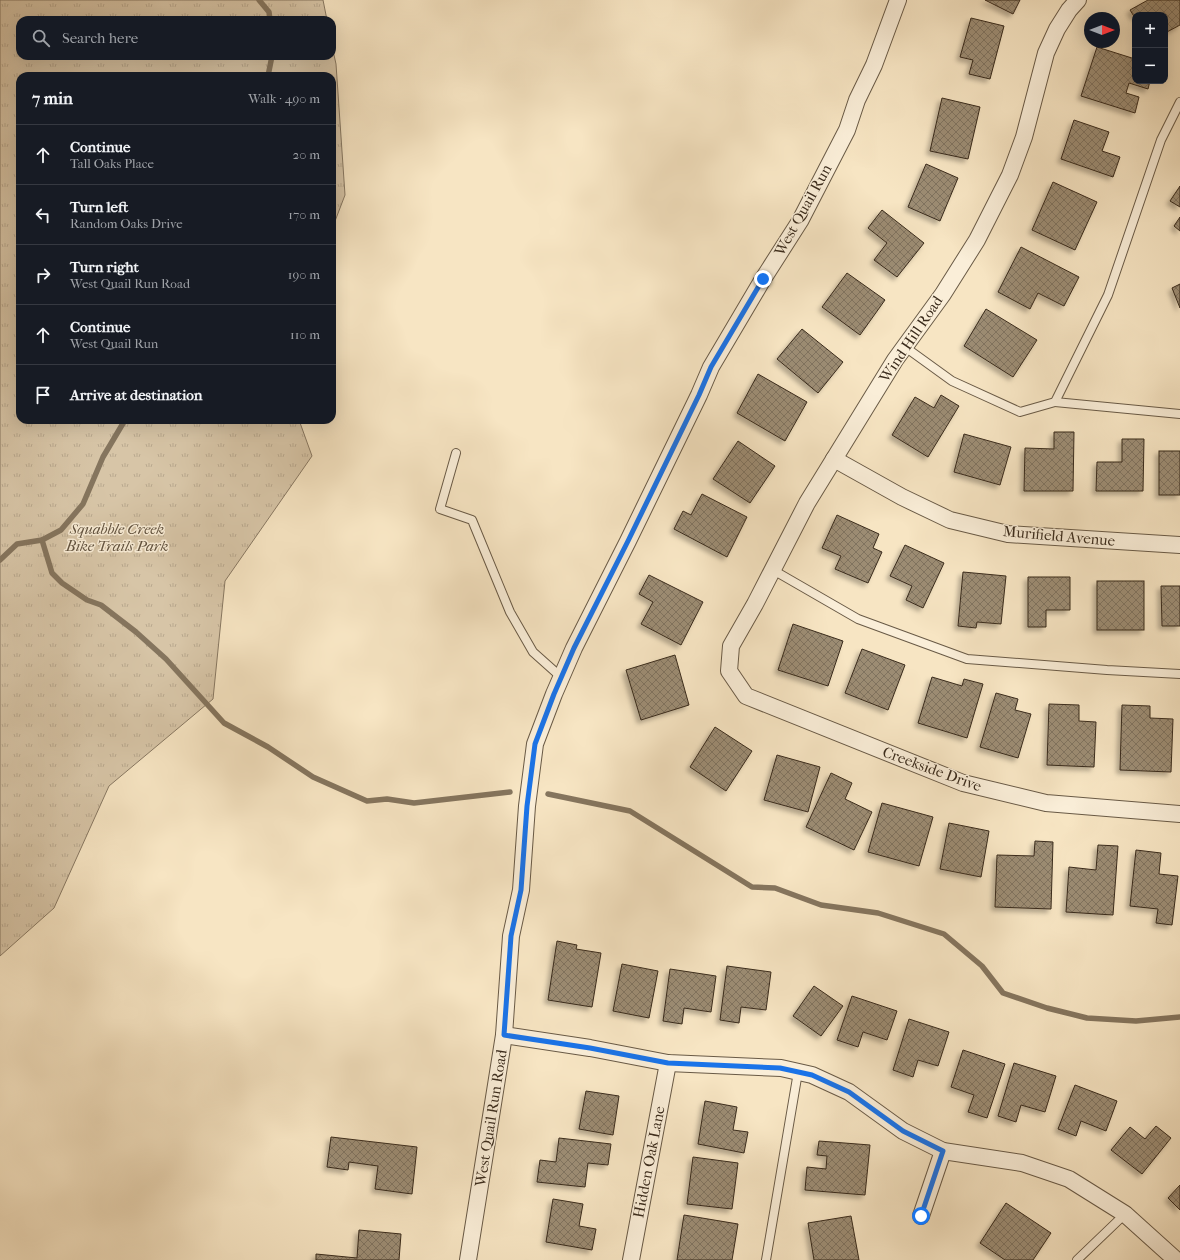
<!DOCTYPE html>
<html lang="en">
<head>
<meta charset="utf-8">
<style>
	body { margin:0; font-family:"IM FELL French Canon",serif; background:#20242c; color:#f1f3f6 }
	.controls { position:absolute; right:12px; top:12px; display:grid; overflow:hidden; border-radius:8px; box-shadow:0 4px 16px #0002 }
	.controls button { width:36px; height:36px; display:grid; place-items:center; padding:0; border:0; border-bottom:1px solid #363941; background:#171b24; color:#f1f3f6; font:20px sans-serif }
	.compass { position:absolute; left:1084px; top:12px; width:36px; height:36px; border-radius:50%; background:#171b24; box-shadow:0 4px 16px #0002; rotate:90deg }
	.stop { position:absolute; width:12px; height:12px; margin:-9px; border:3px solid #1a73e8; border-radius:50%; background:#fff }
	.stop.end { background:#1a73e8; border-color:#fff; box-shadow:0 1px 4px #0008 }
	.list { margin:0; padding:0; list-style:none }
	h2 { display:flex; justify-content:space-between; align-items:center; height:52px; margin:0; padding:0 16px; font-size:17px }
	h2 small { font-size:13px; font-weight:400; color:#9ea1a6 }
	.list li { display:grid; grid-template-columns:26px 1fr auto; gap:12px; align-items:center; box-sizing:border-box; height:60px; padding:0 16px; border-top:1px solid #363941 }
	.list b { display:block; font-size:15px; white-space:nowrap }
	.list p { margin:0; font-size:13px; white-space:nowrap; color:#9ea1a6 }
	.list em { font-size:13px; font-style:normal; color:#9ea1a6 }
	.icon { flex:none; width:22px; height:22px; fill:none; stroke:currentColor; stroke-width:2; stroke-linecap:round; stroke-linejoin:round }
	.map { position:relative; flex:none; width:1180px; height:1260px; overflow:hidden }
	.search { position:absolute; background:#171b24; box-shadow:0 4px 16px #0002; left:16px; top:16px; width:320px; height:44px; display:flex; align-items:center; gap:10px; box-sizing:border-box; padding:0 14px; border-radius:12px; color:#9ea1a6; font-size:15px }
	.panel { position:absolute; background:#171b24; box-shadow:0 4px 16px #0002; left:16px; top:72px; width:320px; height:352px; border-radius:12px }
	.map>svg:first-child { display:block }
	.grass { fill:url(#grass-tufts); stroke:#887862 }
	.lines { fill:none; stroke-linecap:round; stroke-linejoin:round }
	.stream { stroke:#85755e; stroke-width:5.5 }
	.building { fill:url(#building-cross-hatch); stroke:#3a2b1c; filter:url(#shadow) }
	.lane-casing { stroke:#695a46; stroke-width:10 }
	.street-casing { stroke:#695a46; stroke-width:18 }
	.lane { stroke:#faeed8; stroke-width:8 }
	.street { stroke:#faeed8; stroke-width:16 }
	.route { stroke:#1a73e8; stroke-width:5 }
	.labels { text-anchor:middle; stroke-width:3; stroke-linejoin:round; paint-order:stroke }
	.street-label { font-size:15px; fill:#3a2b1c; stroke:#faeed8 }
	.park-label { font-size:15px; font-style:italic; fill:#61523f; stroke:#faeed8 }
</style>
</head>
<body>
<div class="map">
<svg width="1180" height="1260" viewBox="0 0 1180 1260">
	<defs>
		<pattern id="grass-tufts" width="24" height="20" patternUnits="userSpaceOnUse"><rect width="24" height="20" fill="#d7c5a7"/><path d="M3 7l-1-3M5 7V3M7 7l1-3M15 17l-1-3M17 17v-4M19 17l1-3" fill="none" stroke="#b9a98f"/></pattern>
		<pattern id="building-cross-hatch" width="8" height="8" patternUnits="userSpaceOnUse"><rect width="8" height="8" fill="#9c8c73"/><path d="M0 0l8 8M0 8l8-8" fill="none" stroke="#80735e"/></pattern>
		<filter id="shadow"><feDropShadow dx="-3.5" dy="3.5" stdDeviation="2" flood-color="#0004"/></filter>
	</defs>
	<rect width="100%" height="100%" fill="#f7e5c3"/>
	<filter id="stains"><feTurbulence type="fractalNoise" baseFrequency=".005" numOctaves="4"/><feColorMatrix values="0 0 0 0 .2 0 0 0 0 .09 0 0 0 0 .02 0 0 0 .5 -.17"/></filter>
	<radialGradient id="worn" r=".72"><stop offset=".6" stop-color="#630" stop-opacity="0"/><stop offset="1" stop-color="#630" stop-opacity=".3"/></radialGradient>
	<path class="grass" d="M 0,0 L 323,0 L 327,20 L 20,20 L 20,56 L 332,56 L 332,46 L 336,64 L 345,195 L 332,229 L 332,76 L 20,76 L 20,420 L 299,420 L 312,456 L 225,581 L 213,699 L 109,786 L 54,908 L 0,956 Z"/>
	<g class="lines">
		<g class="stream">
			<path d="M 259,0 L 269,12 L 270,20"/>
			<path d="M 268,76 L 272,56"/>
			<path d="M 42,540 L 52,573 L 62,583 L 87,600 L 101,605 L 136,632 L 166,659 L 224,723 L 268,747 L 313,777 L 367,801 L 387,799 L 414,803 L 510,792"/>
			<path d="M 0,560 L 17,544 L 42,540 L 61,530 L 83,504 L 103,457 L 125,420"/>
			<path d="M 548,794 L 630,811 L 752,887 L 775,888 L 821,905 L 878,913 L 944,934 L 982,966 L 1003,993 L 1047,1008 L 1087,1018 L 1136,1021 L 1180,1017"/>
		</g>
	</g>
	<g class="building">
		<path d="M 985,0 L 1020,0 L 1013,14 Z"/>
		<path d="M 1148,0 L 1180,0 L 1180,25 L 1165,33 L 1165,15 L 1135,15 L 1135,18 L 1130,10 Z"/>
		<path d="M 971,18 L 1004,26 L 990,79 L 969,74 L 973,60 L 960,57 Z"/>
		<path d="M 1097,47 L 1135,59 L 1135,81 L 1150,81 L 1148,89 L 1129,83 L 1126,93 L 1139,97 L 1135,113 L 1081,96 Z"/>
		<path d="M 942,98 L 980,107 L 968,159 L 930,151 Z"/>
		<path d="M 1074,120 L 1109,132 L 1102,151 L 1120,157 L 1113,177 L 1061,159 Z"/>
		<path d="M 926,164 L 958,178 L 940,221 L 908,207 Z"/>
		<path d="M 1053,182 L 1097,202 L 1075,250 L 1032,230 Z"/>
		<path d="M 1180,186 L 1180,207 L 1170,201 Z"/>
		<path d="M 882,210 L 924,243 L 897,277 L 874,260 L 887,243 L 868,228 Z"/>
		<path d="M 1180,217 L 1180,231 L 1174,226 Z"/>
		<path d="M 1021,247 L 1079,277 L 1064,306 L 1038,293 L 1030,309 L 998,292 Z"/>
		<path d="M 847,273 L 885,300 L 860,335 L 822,307 Z"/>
		<path d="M 1180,284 L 1180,308 L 1172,288 Z"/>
		<path d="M 986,309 L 1037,340 L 1013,377 L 964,346 Z"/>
		<path d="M 802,329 L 843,362 L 818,393 L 777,359 Z"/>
		<path d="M 758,374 L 807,402 L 785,441 L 737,413 Z"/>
		<path d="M 941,395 L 959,406 L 928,457 L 892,435 L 915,397 L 934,408 Z"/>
		<path d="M 1054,432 L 1074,432 L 1073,491 L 1024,491 L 1025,448 L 1054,449 Z"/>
		<path d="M 964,434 L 1011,447 L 1000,485 L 954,472 Z"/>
		<path d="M 1122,439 L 1144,439 L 1143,491 L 1096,491 L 1097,462 L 1122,462 Z"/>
		<path d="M 738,441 L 775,466 L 750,503 L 713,479 Z"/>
		<rect x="1159" y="451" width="21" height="44"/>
		<path d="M 702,494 L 747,517 L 727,557 L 674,529 L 683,511 L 691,515 Z"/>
		<path d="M 837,515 L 879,534 L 873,548 L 882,552 L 868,583 L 835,569 L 841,556 L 822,548 Z"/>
		<path d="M 905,545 L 944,563 L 923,608 L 906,600 L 912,586 L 890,576 Z"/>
		<path d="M 963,572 L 1006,576 L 1001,624 L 977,622 L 976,628 L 958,626 Z"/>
		<path d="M 649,575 L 703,602 L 681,645 L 641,624 L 653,602 L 639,594 Z"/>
		<path d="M 1028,577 L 1070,577 L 1070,610 L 1046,610 L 1046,627 L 1028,627 Z"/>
		<rect x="1097" y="581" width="47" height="49"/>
		<path d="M 1161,586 L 1180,586 L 1180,626 L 1162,626 Z"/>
		<path d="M 793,624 L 843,641 L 828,686 L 778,670 Z"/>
		<path d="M 862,649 L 905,665 L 888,710 L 845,693 Z"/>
		<path d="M 675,655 L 689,705 L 641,720 L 626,670 Z"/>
		<path d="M 932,677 L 962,686 L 964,679 L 983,684 L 967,738 L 918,723 Z"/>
		<path d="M 996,693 L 1018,699 L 1015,710 L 1031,714 L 1018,758 L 980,747 Z"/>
		<path d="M 1049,704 L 1079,705 L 1079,721 L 1096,722 L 1094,767 L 1047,765 Z"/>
		<path d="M 1122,705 L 1150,706 L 1150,718 L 1173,719 L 1171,772 L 1120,770 Z"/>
		<path d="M 715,727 L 752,751 L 726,791 L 690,767 Z"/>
		<path d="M 777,755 L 820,767 L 808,812 L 764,800 Z"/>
		<path d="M 831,773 L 852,783 L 845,799 L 872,812 L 854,850 L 806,827 Z"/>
		<path d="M 882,803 L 933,817 L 919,866 L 868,852 Z"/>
		<path d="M 949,823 L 989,831 L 981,877 L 940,869 Z"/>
		<path d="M 1035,841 L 1053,842 L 1051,909 L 995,907 L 997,855 L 1034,856 Z"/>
		<path d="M 1098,845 L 1118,846 L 1113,915 L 1066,912 L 1069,867 L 1096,870 Z"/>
		<path d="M 1136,850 L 1161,853 L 1159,874 L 1178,876 L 1172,925 L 1156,923 L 1158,909 L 1130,906 Z"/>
		<path d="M 557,941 L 577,945 L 576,949 L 601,953 L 592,1007 L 548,1000 Z"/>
		<path d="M 622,964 L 658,971 L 649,1018 L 613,1011 Z"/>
		<path d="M 727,966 L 771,972 L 766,1010 L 741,1007 L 739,1023 L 720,1020 Z"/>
		<path d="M 670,969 L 716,976 L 711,1012 L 684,1008 L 682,1024 L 663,1021 Z"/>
		<path d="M 814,986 L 843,1006 L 821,1036 L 793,1016 Z"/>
		<path d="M 852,996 L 897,1011 L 887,1040 L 863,1032 L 858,1047 L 837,1040 Z"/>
		<path d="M 909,1019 L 949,1032 L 938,1066 L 918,1060 L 913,1077 L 893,1070 Z"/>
		<path d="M 963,1050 L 1005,1064 L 987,1118 L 968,1112 L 974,1095 L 951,1087 Z"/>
		<path d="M 1014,1063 L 1056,1076 L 1045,1112 L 1021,1105 L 1016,1122 L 998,1116 Z"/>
		<path d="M 1075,1085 L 1117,1101 L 1106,1131 L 1081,1121 L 1076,1136 L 1058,1129 Z"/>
		<path d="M 586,1091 L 619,1096 L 613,1135 L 579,1129 Z"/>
		<path d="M 705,1101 L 737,1107 L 733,1130 L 748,1132 L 744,1153 L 698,1144 Z"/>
		<path d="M 1156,1126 L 1171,1138 L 1142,1174 L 1111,1150 L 1130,1127 L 1145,1139 Z"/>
		<path d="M 331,1137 L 417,1147 L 412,1194 L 375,1189 L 378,1166 L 349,1162 L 348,1170 L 327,1167 Z"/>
		<path d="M 559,1138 L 611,1144 L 608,1165 L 588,1163 L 585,1187 L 537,1182 L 540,1160 L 556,1162 Z"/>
		<path d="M 819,1141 L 870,1145 L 865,1195 L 805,1190 L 807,1167 L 826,1169 L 827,1156 L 817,1155 Z"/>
		<path d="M 693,1157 L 738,1163 L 732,1209 L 687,1204 Z"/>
		<path d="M 1180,1185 L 1180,1210 L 1168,1198 Z"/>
		<path d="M 553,1199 L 583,1204 L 579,1226 L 596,1229 L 592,1250 L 546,1242 Z"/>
		<path d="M 1006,1203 L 1051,1233 L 1033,1260 L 1005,1260 L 980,1243 Z"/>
		<path d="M 684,1215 L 738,1224 L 732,1260 L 677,1260 Z"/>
		<path d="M 851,1216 L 859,1260 L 814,1260 L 808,1223 Z"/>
		<path d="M 359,1230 L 401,1234 L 399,1260 L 316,1260 L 316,1254 L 357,1258 Z"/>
	</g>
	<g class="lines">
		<defs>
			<g id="lane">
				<path d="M 905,347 L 952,381 L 1020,412 L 1055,402 L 1108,295 L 1161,140 L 1180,102"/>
				<path d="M 1055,402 L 1180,414"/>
				<path d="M 456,453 L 440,509 L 472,520 L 510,612 L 533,652 L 561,677"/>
				<path d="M 773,570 L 858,619 L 967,659 L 1107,670 L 1180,674"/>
				<path d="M 766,1260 L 798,1072"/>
				<path d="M 1077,1260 L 1125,1214"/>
			</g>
			<g id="street">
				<path d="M 1078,0 L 1069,10 L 1057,29 L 1046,53 L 1024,137 L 1010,175 L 977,240 L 943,294 L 895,360 L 807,503 L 755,604 L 731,646 L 729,671 L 746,696 L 963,783 L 1046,803 L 1180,814"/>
				<path d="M 834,459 L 902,497 L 950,520 L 1008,534 L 1180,545"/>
				<path d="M 504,1035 L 590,1048 L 668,1063 L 781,1068 L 812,1075 L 849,1092 L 903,1131 L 943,1151 L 1022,1163 L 1069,1179 L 1125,1214 L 1176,1260"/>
				<path d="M 921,1216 L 943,1151"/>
				<path d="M 468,1260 L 504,1035 L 511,936 L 521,890 L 527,806 L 535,744 L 554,694 L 574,648 L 628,541 L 699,395 L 711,367 L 763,279 L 800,221 L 847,130 L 857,100 L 874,65 L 898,0"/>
				<path d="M 631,1260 L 668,1063"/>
			</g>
		</defs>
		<use href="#lane" class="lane-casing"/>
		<use href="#street" class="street-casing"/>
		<use href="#lane" class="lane"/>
		<use href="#street" class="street"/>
	</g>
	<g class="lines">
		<path class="route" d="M 763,279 L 711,367 L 699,395 L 628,541 L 574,648 L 554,694 L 535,744 L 527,806 L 521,890 L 511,936 L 504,1035 L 590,1048 L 668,1063 L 780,1068 L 812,1075 L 849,1092 L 903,1131 L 943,1151 L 921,1216"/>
	</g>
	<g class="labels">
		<g class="street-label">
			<text transform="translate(803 210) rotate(-61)" y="5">West Quail Run</text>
			<text transform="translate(911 339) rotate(-56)" y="5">Wind Hill Road</text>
			<text transform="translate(1059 536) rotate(5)" y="5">Murifield Avenue</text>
			<text transform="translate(932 769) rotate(20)" y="5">Creekside Drive</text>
			<text transform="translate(491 1118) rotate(-81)" y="5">West Quail Run Road</text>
			<text transform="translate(649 1162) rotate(-79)" y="5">Hidden Oak Lane</text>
		</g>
		<g class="park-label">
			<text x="117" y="534">Squabble Creek<tspan x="117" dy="17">Bike Trails Park</tspan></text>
		</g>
	</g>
	<rect width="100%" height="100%" filter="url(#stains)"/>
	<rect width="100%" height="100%" fill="url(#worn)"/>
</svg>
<div class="controls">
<button>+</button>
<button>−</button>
</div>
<svg class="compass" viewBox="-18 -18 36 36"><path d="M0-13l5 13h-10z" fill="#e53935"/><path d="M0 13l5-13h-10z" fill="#9ea1a6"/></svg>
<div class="stop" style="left:921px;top:1216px"></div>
<div class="stop end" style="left:763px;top:279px"></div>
<div class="search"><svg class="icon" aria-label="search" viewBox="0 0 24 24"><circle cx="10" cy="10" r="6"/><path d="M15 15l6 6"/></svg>Search here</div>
<section class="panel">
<h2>7 min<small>Walk · 490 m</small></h2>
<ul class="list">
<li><svg class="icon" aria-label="ahead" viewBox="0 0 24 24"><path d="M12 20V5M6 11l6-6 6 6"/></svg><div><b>Continue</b><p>Tall Oaks Place</p></div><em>20 m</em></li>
<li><svg class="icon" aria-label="left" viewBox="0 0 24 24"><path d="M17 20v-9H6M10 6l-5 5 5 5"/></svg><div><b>Turn left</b><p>Random Oaks Drive</p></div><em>170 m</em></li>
<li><svg class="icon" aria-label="right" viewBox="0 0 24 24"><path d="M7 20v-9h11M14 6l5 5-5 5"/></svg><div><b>Turn right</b><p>West Quail Run Road</p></div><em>190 m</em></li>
<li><svg class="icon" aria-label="ahead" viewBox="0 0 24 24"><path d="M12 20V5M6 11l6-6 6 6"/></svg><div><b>Continue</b><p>West Quail Run</p></div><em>110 m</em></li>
<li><svg class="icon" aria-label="arrive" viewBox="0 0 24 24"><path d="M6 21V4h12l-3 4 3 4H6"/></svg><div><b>Arrive at destination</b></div></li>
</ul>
</section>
</div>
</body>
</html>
